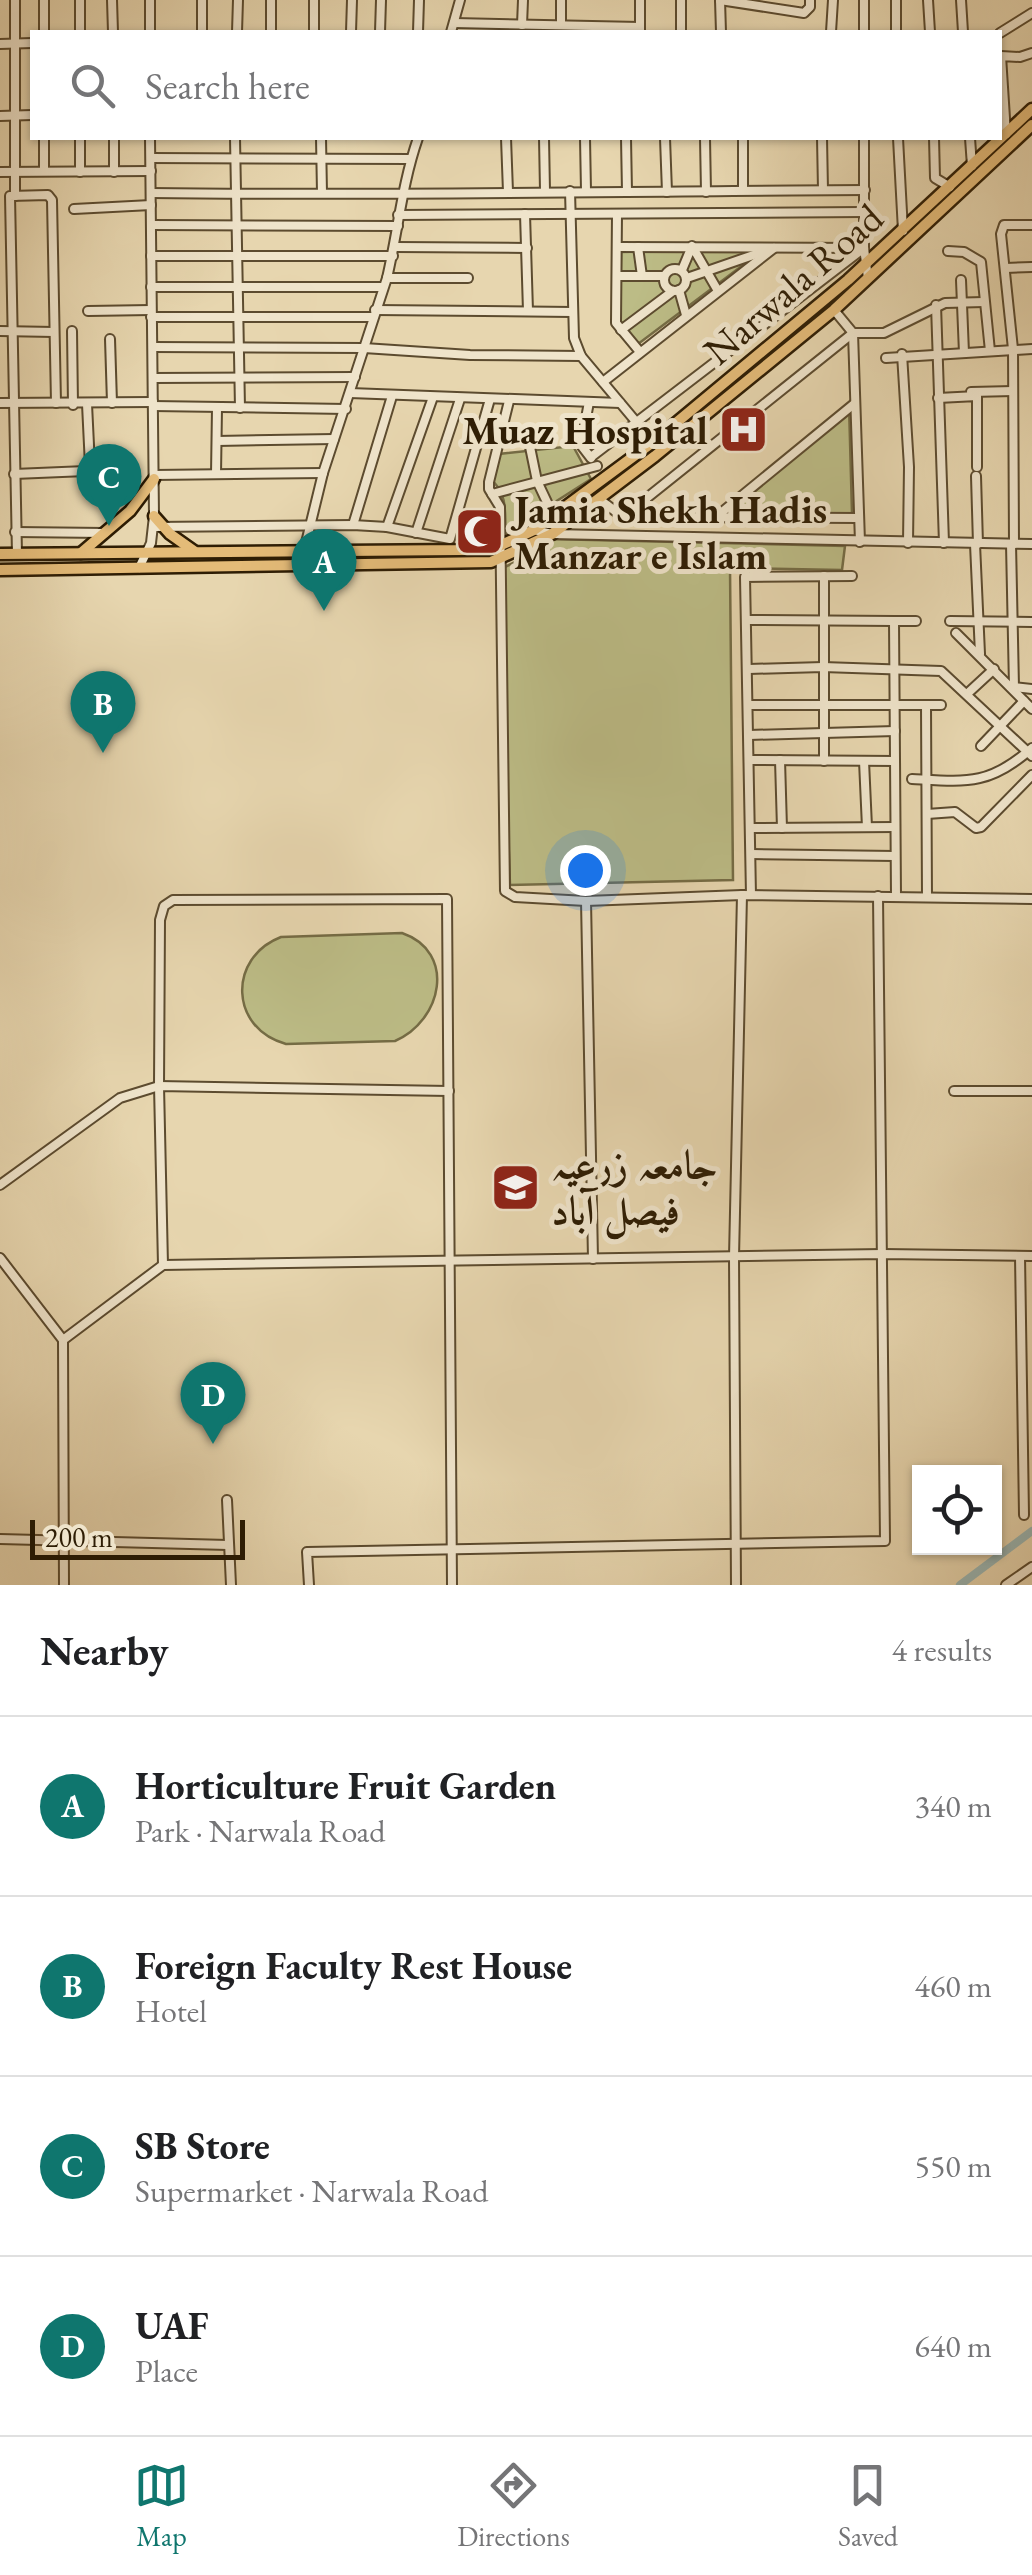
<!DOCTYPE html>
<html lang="en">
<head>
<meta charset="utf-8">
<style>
	body { margin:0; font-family:"EB Garamond",Amiri,serif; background:#f6f6f6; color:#202124 }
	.controls { position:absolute; right:30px; bottom:30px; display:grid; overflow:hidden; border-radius:0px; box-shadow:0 2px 8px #0004 }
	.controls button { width:90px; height:90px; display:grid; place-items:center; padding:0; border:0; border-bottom:2px solid #e0e0e0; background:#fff; color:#202124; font:50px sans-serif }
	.scale { position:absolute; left:30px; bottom:25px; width:215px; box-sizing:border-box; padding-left:10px; border:5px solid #2e1d04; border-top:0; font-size:28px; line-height:35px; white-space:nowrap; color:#2e1d04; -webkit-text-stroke:8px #efe4cb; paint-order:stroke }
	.you { position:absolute; left:585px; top:870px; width:35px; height:35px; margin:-25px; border:8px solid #fff; border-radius:50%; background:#1a73e8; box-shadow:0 0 0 15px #1a73e833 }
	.badge { display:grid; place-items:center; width:65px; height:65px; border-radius:50%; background:#0f766e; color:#fff; font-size:32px; font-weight:700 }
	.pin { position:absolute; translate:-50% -82px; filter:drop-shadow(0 2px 5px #0008) }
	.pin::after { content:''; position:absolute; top:52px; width:35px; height:30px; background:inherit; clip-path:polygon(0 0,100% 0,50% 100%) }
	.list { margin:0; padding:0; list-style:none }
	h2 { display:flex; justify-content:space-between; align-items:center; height:130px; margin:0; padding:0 40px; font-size:42px }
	h2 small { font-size:32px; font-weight:400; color:#757577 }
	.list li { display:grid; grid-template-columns:65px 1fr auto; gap:30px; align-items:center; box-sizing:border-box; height:180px; padding:0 40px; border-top:2px solid #e0e0e0 }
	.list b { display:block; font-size:38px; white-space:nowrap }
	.list p { margin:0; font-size:32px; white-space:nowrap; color:#757577 }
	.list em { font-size:32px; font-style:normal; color:#757577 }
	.icon { flex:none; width:55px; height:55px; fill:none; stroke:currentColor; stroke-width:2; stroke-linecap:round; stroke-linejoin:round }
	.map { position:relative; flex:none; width:1032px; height:1585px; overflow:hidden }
	.search { position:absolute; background:#fff; box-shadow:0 2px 8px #0004; left:30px; right:30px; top:30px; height:110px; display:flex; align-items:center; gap:25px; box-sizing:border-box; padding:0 35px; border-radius:0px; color:#757577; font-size:38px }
	.sheet { height:850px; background:#fff }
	nav { display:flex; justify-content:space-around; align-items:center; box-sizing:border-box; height:140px; border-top:2px solid #e0e0e0; background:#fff; font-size:28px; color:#757577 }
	nav a { display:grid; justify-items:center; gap:5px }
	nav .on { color:#0f766e }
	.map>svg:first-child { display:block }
	.green { fill:#bcbc86; stroke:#756c45; stroke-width:2.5 }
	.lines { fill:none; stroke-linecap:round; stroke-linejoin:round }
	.canal { stroke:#9ab7b5; stroke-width:8 }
	.minor-casing { stroke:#5c4b2f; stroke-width:12 }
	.major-casing { stroke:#2e1d04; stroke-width:15 }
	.minor { stroke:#efe4cb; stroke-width:8 }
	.major { stroke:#e4bb78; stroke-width:10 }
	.labels { text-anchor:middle; stroke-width:10; stroke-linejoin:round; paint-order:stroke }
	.street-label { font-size:40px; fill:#2e1d04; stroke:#efe4cb }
	.poi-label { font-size:40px; font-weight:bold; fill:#2e1d04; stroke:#efe4cb; text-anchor:start }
</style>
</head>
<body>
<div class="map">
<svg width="1032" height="1585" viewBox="0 0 1032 1585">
	<rect width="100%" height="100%" fill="#e7d6af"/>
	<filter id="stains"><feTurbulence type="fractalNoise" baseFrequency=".002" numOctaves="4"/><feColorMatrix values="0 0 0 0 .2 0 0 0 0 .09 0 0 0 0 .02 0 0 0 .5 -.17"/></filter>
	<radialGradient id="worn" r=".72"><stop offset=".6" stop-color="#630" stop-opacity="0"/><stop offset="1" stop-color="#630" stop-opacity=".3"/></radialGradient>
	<g class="green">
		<path d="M 758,248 L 759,253 L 638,344 L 620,321 L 621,252 Z"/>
		<path d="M 849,405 L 852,513 L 714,515 Z"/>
		<path d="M 573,446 L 591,479 L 505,534 C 505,514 508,492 490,479 L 499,454 Z"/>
		<path d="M 549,539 L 845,546 L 842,570 L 730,568 L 733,880 L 510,885 L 499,570 L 525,557 Z"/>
		<path d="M 402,933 C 457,952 442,1021 395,1041 L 286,1044 C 230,1029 227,958 281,937 Z"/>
	</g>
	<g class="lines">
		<path class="canal" d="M 960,1585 L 1032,1531"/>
		<defs>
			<g id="minor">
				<path d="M 15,0 L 15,196"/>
				<path d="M 44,0 L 44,32"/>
				<path d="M 80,0 L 80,32"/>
				<path d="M 112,0 L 113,32"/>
				<path d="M 150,0 L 150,32"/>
				<path d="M 202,0 L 202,32"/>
				<path d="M 314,0 L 314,32"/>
				<path d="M 720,0 L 804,13 L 810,7 L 810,0"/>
				<path d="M 720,0 L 721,32"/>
				<path d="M 896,0 L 896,32"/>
				<path d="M 928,0 L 930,32"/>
				<path d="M 961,0 L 963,32"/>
				<path d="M 454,23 L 640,27"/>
				<path d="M 522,25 L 523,0"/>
				<path d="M 561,25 L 561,0"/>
				<path d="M 237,32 L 238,0"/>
				<path d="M 271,32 L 271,0"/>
				<path d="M 351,32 L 352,0"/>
				<path d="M 380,32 L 381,0"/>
				<path d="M 418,32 L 419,0"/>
				<path d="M 451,32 L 460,0"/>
				<path d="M 640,32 L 640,0"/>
				<path d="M 681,32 L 681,0"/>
				<path d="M 831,32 L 833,0"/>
				<path d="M 864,32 L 864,0"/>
				<path d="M 1000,33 L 1032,13"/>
				<path d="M 0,44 L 32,43"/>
				<path d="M 0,116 L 32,115"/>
				<path d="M 1006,134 L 1001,56 L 1020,57 L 1032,53"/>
				<path d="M 44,138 L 44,171"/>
				<path d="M 80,138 L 80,172"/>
				<path d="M 114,138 L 114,172"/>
				<path d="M 235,138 L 240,408"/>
				<path d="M 321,138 L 322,193"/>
				<path d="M 506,138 L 508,192"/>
				<path d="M 544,138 L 545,191"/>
				<path d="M 585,138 L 586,191"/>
				<path d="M 626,138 L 627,192"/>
				<path d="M 665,138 L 667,192"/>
				<path d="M 705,138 L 706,192"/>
				<path d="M 743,138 L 743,190"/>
				<path d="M 822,138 L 823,190"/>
				<path d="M 864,138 L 864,248 L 868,278"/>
				<path d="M 898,138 L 903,231"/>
				<path d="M 934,138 L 935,178 L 950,187"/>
				<path d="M 970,138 L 972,166"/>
				<path d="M 151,158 L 410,159"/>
				<path d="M 0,172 L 151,171"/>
				<path d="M 570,191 L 574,338 L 581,356 L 653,442"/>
				<path d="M 151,193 C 389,196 626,191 865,190"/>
				<path d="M 74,209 L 151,205"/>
				<path d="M 525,214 L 528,311"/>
				<path d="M 617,214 L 616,323 L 640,352"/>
				<path d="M 398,215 L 864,212"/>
				<path d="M 152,225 L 398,226"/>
				<path d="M 396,247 L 527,248"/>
				<path d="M 618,247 L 864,248"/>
				<path d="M 638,247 L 642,276"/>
				<path d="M 948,251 L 964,252 L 981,262 L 990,351"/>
				<path d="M 151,256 L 393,256"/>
				<path d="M 1006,268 L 1032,267"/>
				<circle cx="675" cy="280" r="11"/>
				<path d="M 682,270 L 692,246 L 718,291"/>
				<path d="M 617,276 L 664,276"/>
				<path d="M 387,278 L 468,278"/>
				<path d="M 687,278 L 768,250"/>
				<path d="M 961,280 L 964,353"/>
				<path d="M 151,287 L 383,287"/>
				<path d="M 679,290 L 686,315"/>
				<path d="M 936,305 L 944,543"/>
				<path d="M 375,310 L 572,312"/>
				<path d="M 834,310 L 853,333 L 860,542"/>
				<path d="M 88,311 L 151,310"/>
				<path d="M 151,317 L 373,317"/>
				<path d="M 621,330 L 673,291"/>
				<path d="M 0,331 L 54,332"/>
				<path d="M 72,331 L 73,405"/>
				<path d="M 110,339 L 112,403"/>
				<path d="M 153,347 L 364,348 L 470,355 L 581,356"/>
				<path d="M 902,354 L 909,467 L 908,543"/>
				<path d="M 886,358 L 1032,349"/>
				<path d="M 153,378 L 355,377"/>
				<path d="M 603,382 L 774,248"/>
				<path d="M 971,392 L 1013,391"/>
				<path d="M 350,393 L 620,403"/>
				<path d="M 938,398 L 977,396 L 977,467"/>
				<path d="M 509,401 L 489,482 L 489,489 L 500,507 L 505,891 L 515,897 L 586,901 L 742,895 L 1032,899"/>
				<path d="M 589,402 L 581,445 L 591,458"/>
				<path d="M 0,403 L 153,402"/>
				<path d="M 153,406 L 346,409"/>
				<path d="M 217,441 L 334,439"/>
				<path d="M 530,447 L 537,481 L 554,517"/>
				<path d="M 591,457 L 864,248"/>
				<path d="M 14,474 L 86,471 L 90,466 L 87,404"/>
				<path d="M 216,474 L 217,408"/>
				<path d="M 154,475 L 323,473"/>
				<path d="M 976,476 L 978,544"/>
				<path d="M 492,494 L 597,466"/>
				<path d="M 599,499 L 623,517 L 859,518"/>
				<path d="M 623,517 L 853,333 L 884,333 L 945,303 L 984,302"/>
				<path d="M 716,517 L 854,404"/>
				<path d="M 353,525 L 392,396"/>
				<path d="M 154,527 L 353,525 L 387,527 L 450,539 L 490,399"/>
				<path d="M 387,527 L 433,397"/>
				<path d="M 534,530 L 552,534 L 1032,544"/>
				<path d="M 15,532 L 105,533"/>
				<path d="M 416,533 L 460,399"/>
				<path d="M 975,544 L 980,654"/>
				<path d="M 1011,544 L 1014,687 L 1032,689"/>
				<path d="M 1014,544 L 1013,349 L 1001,234 L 1004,225 L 1032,225"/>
				<path d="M 304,551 L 323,473 L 387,278 C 398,231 402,184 418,138"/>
				<path d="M 17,554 L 10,196 L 48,195 L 52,200 L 56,403"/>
				<path d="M 139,568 L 151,543 L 154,516 L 150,138"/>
				<path d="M 824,576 L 824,761"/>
				<path d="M 747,620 L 894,621"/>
				<path d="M 950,621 L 1032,622"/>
				<path d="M 956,633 L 1032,709"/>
				<path d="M 749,669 L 823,667 L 941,671 L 1032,756"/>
				<path d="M 968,693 L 994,669"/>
				<path d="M 748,705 L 941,705"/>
				<path d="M 926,705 L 927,897"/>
				<path d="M 749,735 L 895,731"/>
				<path d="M 981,746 L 1024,701"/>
				<path d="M 749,760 L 895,761"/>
				<path d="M 780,760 L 782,828"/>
				<path d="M 864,761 L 867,827"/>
				<path d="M 912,779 C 966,782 989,786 1032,748"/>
				<path d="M 927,814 L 955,812 L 976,828 L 981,827 L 1032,775"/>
				<path d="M 751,828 L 895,827"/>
				<path d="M 751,854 L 895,856"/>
				<path d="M 751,895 L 745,577 L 852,576"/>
				<path d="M 896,896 L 894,621 L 916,621"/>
				<path d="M 586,901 L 593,1259"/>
				<path d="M 954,1091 L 1032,1091"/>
				<path d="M 0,1185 L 120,1098 L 159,1086 L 449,1091"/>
				<path d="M 1020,1256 L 1024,1515"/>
				<path d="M 0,1258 L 63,1340"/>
				<path d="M 163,1265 L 883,1254 L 1032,1256"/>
				<path d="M 63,1340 L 163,1265 L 159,1086 L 160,920 L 164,906 L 173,900 L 447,899 L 452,1585"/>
				<path d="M 63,1340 L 64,1585"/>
				<path d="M 227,1500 L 231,1585"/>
				<path d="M 0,1539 L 228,1545"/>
				<path d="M 309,1585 L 307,1552 L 885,1541 L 878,896"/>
				<path d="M 736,1585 L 734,1257 L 742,895"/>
				<path d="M 1006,1585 L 1032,1567"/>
			</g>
			<g id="major">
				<path d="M 154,516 L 170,534 L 194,551"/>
				<path d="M 81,553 L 130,511 L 154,479"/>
				<path d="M 0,554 L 461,550 L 497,547 L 534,530 L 653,442 L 848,280 L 1032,109"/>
				<path d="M 0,570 L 491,562 L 552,534 L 655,456 L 834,310 L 1032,125"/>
			</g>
		</defs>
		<use href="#minor" class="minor-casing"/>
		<use href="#major" class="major-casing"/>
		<use href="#minor" class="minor"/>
		<use href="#major" class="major"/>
	</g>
	<defs>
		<symbol id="hospital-square" viewBox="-11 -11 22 22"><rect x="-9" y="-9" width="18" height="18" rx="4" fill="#8f2418" stroke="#efe4cb"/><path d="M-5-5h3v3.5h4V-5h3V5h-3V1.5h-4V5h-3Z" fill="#fff"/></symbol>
		<symbol id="mosque-square" viewBox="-11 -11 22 22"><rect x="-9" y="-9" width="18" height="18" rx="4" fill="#8f2418" stroke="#efe4cb"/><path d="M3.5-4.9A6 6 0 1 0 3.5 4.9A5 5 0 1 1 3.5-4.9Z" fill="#fff"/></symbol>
		<symbol id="university-square" viewBox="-11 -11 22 22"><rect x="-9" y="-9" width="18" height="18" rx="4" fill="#8f2418" stroke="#efe4cb"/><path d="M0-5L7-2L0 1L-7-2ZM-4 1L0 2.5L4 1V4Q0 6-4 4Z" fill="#fff"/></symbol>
	</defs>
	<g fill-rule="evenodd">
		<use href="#hospital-square" x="716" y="402" width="55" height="55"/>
		<use href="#mosque-square" x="452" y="504" width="55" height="55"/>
		<use href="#university-square" x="488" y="1160" width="55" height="55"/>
	</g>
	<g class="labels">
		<g class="street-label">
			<text transform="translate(793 284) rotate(-41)" y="14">Narwala Road</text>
		</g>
		<g class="poi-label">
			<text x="708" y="444" text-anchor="end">Muaz Hospital</text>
			<text x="514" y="523">Jamia Shekh Hadis<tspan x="514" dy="46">Manzar e Islam</tspan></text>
			<text x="551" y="1178">جامعہ زرعیہ<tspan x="551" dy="46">فیصل آباد</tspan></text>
		</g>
	</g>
	<rect width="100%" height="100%" filter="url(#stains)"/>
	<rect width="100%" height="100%" fill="url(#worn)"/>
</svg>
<div class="controls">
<button><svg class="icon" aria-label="locate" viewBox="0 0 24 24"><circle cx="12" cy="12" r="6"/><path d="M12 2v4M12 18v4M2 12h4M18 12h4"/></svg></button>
</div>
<div class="scale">200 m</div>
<div class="you"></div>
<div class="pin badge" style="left:324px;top:611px">A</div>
<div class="pin badge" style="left:103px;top:753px">B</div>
<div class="pin badge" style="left:109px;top:526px">C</div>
<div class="pin badge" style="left:213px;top:1444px">D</div>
<div class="search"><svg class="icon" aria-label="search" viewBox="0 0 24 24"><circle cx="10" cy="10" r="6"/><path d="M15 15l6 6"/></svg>Search here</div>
</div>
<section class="sheet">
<h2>Nearby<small>4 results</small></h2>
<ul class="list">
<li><span class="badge">A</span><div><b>Horticulture Fruit Garden</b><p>Park · Narwala Road</p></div><em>340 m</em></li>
<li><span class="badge">B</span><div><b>Foreign Faculty Rest House</b><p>Hotel</p></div><em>460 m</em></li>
<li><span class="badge">C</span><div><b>SB Store</b><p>Supermarket · Narwala Road</p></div><em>550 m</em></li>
<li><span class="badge">D</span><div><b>UAF</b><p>Place</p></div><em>640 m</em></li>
</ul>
</section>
<nav>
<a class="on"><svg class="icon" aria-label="map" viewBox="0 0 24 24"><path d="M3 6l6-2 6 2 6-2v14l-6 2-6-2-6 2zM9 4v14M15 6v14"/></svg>Map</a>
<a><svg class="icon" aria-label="directions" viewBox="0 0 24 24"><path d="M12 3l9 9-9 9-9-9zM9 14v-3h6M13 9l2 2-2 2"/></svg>Directions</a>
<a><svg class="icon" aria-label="saved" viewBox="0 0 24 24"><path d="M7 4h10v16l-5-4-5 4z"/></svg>Saved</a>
</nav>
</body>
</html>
